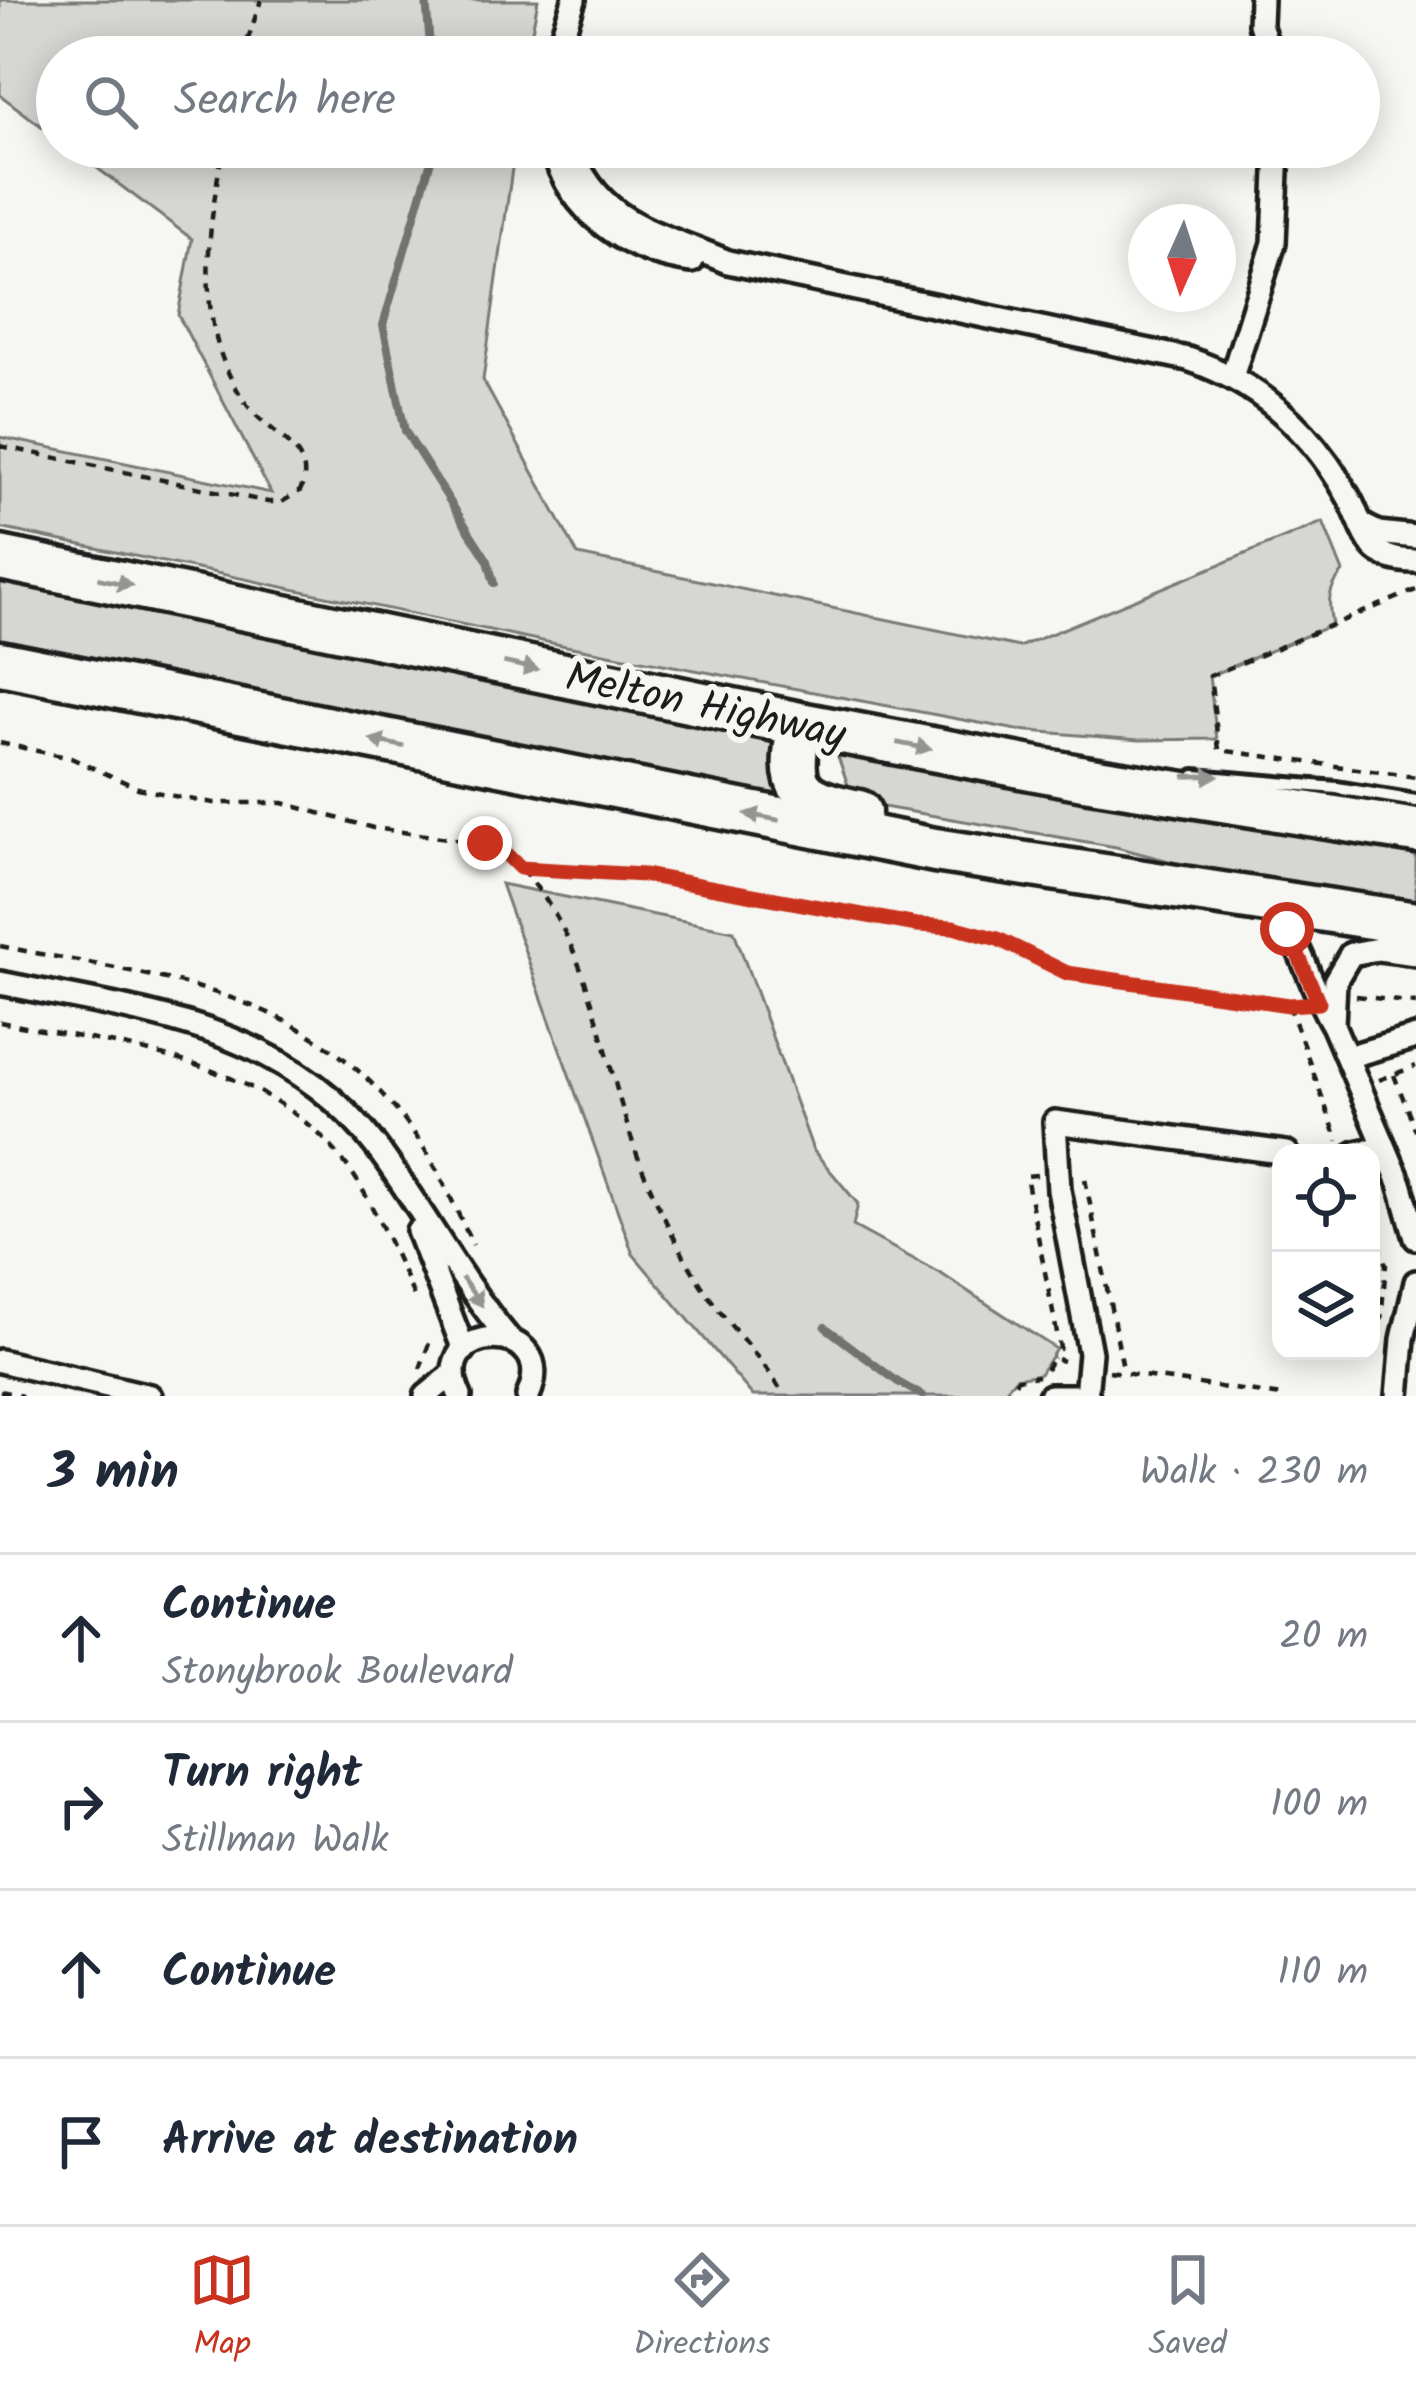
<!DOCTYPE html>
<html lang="en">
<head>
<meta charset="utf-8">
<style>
	body { margin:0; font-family:Kalam,sans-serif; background:#f2f2f3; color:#1f2937 }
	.controls { position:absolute; right:36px; bottom:36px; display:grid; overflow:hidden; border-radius:24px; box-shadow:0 6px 30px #0003 }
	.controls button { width:108px; height:108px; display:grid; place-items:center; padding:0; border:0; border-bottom:3px solid #e0e1e3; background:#fff; color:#1f2937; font:60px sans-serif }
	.compass { position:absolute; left:1128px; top:204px; width:108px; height:108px; border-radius:50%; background:#fff; box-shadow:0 6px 30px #0003; rotate:183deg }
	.stop { position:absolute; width:36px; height:36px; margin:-27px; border:9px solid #c8321e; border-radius:50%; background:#fff }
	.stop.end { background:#c8321e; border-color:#fff; box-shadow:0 3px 12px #0008 }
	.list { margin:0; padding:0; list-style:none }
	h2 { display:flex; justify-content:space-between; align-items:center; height:156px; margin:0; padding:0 48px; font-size:51px }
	h2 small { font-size:39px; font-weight:400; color:#747a83 }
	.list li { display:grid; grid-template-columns:78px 1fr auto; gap:36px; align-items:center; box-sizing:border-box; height:168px; padding:0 48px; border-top:3px solid #e0e1e3 }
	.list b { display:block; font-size:45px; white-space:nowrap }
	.list p { margin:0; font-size:39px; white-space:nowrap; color:#747a83 }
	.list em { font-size:39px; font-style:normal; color:#747a83 }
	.icon { flex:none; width:66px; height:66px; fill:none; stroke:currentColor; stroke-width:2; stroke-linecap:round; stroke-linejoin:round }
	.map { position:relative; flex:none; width:1416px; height:1396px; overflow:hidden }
	.search { position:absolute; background:#fff; box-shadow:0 6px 30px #0003; left:36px; right:36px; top:36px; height:132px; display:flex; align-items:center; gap:30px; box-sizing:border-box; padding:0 42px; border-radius:66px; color:#747a83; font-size:45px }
	.sheet { height:828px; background:#fff }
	nav { display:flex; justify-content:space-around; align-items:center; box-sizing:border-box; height:168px; border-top:3px solid #e0e1e3; background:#fff; font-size:33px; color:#747a83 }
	nav a { display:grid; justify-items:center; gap:6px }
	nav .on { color:#c8321e }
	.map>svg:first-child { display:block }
	.green { fill:#d6d6d2; stroke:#797977; stroke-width:3 }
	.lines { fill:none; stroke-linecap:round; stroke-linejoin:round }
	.stream { stroke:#727271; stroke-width:8 }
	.lane-casing { stroke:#1c1c1c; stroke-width:20 }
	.street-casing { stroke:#1c1c1c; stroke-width:30 }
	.highway-casing { stroke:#1c1c1c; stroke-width:51 }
	.path { stroke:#1c1c1c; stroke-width:4.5; stroke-dasharray:9 9; stroke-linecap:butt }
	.lane { stroke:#f6f6f2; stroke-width:10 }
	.street { stroke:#f6f6f2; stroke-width:21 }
	.highway { stroke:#f6f6f2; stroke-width:42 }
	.oneway { fill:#949492 }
	.route { stroke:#c8321e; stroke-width:15 }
	.labels { text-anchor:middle; stroke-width:12; stroke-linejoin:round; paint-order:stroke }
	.street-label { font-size:42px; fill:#1c1c1c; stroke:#f6f6f2 }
</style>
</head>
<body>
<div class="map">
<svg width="1416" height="1396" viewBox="0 0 1416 1396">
	<rect width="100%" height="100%" fill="#f6f6f2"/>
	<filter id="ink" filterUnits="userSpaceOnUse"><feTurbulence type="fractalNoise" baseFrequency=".00833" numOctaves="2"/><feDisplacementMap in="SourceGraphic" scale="24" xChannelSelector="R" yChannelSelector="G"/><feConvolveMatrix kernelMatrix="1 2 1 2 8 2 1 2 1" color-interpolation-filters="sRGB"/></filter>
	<g filter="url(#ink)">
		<g class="green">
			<path d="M 0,0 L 538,0 L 527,57 L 57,57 L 57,138 L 0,95 Z"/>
			<path d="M 69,147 L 515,147 L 483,380 L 578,555 L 1019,647 L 1323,522 L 1343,572 C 1327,590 1328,602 1332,625 L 1209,676 L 1217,739 L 1139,740 L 1017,730 L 566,646 L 0,528 L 0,437 L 271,493 L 178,315 L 192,239 Z"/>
			<path d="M 0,575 L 784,738 L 795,802 L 0,647 Z"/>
			<path d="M 835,748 L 1416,846 L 1416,908 L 1249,882 L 1116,847 L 854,802 Z"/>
			<path d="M 501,884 L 734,931 L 813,1150 L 858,1204 L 853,1226 L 943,1275 L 1056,1349 L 1040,1374 L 1016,1378 L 1000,1396 L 753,1396 L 633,1254 Z"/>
		</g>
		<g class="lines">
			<g class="stream">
				<path d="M 426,0 L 431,57"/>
				<path d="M 435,147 L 383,325 L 405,431 L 488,561 L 494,583"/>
				<path d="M 825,1327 L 898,1382 L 923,1396"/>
			</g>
			<defs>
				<path id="lane" d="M 1195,776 L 1337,788 L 1416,801"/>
				<g id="street">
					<path d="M 1261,0 L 1260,24 L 1271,57"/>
					<path d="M 555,57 L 574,0"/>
					<path d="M 552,147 C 570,213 626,253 692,261"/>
					<path d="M 570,147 C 600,227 659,232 728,262 L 1188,359 C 1260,383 1311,430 1348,496 C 1357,511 1362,533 1373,546 C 1384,559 1401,561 1416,561"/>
					<path d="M 1232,377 L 1274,243 L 1278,147"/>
					<path d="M 1364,526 L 1378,533 L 1416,537"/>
					<path d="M 1268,906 C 1302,937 1309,987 1333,1025 L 1400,1183 L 1416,1238"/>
					<path d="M 0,983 C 139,1012 283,1024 375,1145 C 423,1209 458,1279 510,1340"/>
					<path d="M 1333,1025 L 1335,981 L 1351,954 L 1378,949 L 1416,954"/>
					<path d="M 1347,1057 L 1416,1037"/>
					<path d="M 1356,1153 L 1384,1147"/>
					<path d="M 418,1231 L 464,1350"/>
					<path d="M 0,1361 L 150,1396"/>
					<path d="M 426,1396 L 454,1373"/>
					<path d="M 460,1396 C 424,1320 563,1318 528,1396"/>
					<path d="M 1050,1396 L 1088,1396"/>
					<path d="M 1086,1396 L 1090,1353 L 1059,1190 L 1055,1122 L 1287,1153"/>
					<path d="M 1398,1396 L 1403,1339 L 1416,1282"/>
				</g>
				<g id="highway">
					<path d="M 0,558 L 800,724 L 1084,778 L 1416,831"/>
					<path d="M 0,663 L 935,850 L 1416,924"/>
					<path d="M 800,724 C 786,789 797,800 859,812"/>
				</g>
			</defs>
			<use href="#lane" class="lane-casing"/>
			<use href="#street" class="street-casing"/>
			<use href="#highway" class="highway-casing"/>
			<g class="path">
				<path d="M 242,57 L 261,0"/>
				<path d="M 0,446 L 268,502 L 282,502 L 300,491 C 319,450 269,434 248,406 C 191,329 208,233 223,147"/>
				<path d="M 1416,590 L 1210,676 L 1219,750 L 1416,777"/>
				<path d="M 0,743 L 71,758 L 138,788 L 183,798 L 214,803 L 283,803 L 373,828 L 485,843 L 504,852 L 520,868 L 644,875 L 917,925 L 953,927 L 998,939 L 1067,973 L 1293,1005"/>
				<path d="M 522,870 C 601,955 604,1087 651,1189 C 669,1230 691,1273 718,1309 C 740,1338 766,1363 784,1396"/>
				<path d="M 0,946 C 166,980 313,987 418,1139 C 440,1171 456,1210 473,1245"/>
				<path d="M 1356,996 L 1416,1003"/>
				<path d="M 1289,1005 L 1338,1141"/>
				<path d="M 0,1022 C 128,1048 282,1060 358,1182 C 380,1219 397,1259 415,1298"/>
				<path d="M 1394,1075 L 1416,1131"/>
				<path d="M 1379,1080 L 1416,1066"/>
				<path d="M 1037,1175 L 1026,1176 L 1060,1348 L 1053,1358"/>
				<path d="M 1085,1179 L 1124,1373"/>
				<path d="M 1371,1227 L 1386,1265 L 1381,1320"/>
				<path d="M 420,1369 L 432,1335"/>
				<path d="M 1046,1370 L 1053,1358 L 1063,1361"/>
				<path d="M 1109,1371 L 1282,1396"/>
				<path d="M 0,1391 L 22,1396"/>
				<path d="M 1003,1396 L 1018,1379 L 1038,1376"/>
			</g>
			<use href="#lane" class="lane"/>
			<use href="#street" class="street"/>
			<use href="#highway" class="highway"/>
		</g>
		<defs><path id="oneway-solid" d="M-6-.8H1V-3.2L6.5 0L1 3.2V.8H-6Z" transform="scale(3)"/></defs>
		<g class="oneway">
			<use href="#oneway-solid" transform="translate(115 582) rotate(12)"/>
			<use href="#oneway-solid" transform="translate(521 666) rotate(12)"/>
			<use href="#oneway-solid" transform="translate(387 743) rotate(-168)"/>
			<use href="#oneway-solid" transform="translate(914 746) rotate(11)"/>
			<use href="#oneway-solid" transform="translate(1201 776) rotate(-1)"/>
			<use href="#oneway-solid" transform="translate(762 817) rotate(-169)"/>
			<use href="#oneway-solid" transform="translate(472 1292) rotate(54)"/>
		</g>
	</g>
	<g class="lines" filter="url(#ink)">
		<path class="route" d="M 485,843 L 504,852 L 520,868 L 644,875 L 917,925 L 953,927 L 998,939 L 1067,973 L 1289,1005 L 1319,1003 L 1287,929"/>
	</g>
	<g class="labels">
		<g class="street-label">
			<text transform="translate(706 704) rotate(12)" y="15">Melton Highway</text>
		</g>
	</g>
</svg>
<div class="controls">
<button><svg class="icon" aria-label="locate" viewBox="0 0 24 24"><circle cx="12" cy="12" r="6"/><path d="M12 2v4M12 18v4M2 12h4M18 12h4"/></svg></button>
<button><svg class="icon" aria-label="layers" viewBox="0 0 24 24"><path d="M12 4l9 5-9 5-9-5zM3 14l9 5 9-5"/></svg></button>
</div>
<svg class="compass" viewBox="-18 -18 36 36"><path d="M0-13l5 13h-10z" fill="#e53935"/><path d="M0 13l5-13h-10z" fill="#747a83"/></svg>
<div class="stop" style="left:1287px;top:929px"></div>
<div class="stop end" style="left:485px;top:843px"></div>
<div class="search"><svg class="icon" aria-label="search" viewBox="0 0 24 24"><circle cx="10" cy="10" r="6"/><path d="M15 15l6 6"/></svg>Search here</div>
</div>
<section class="sheet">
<h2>3 min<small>Walk · 230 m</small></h2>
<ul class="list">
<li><svg class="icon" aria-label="ahead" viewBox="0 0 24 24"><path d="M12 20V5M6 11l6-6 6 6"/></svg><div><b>Continue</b><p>Stonybrook Boulevard</p></div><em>20 m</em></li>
<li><svg class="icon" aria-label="right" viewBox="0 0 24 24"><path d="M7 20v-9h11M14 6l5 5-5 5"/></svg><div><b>Turn right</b><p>Stillman Walk</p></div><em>100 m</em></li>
<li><svg class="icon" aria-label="ahead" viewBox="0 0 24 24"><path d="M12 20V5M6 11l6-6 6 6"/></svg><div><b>Continue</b></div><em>110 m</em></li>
<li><svg class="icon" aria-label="arrive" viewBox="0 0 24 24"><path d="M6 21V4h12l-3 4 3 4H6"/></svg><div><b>Arrive at destination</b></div></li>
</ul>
</section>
<nav>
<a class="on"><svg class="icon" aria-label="map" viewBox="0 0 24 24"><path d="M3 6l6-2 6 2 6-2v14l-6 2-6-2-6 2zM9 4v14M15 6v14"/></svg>Map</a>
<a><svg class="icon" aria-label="directions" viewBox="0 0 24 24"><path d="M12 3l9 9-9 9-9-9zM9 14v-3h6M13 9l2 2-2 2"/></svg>Directions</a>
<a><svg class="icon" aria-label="saved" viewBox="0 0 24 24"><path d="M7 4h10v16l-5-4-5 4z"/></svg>Saved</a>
</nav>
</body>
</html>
